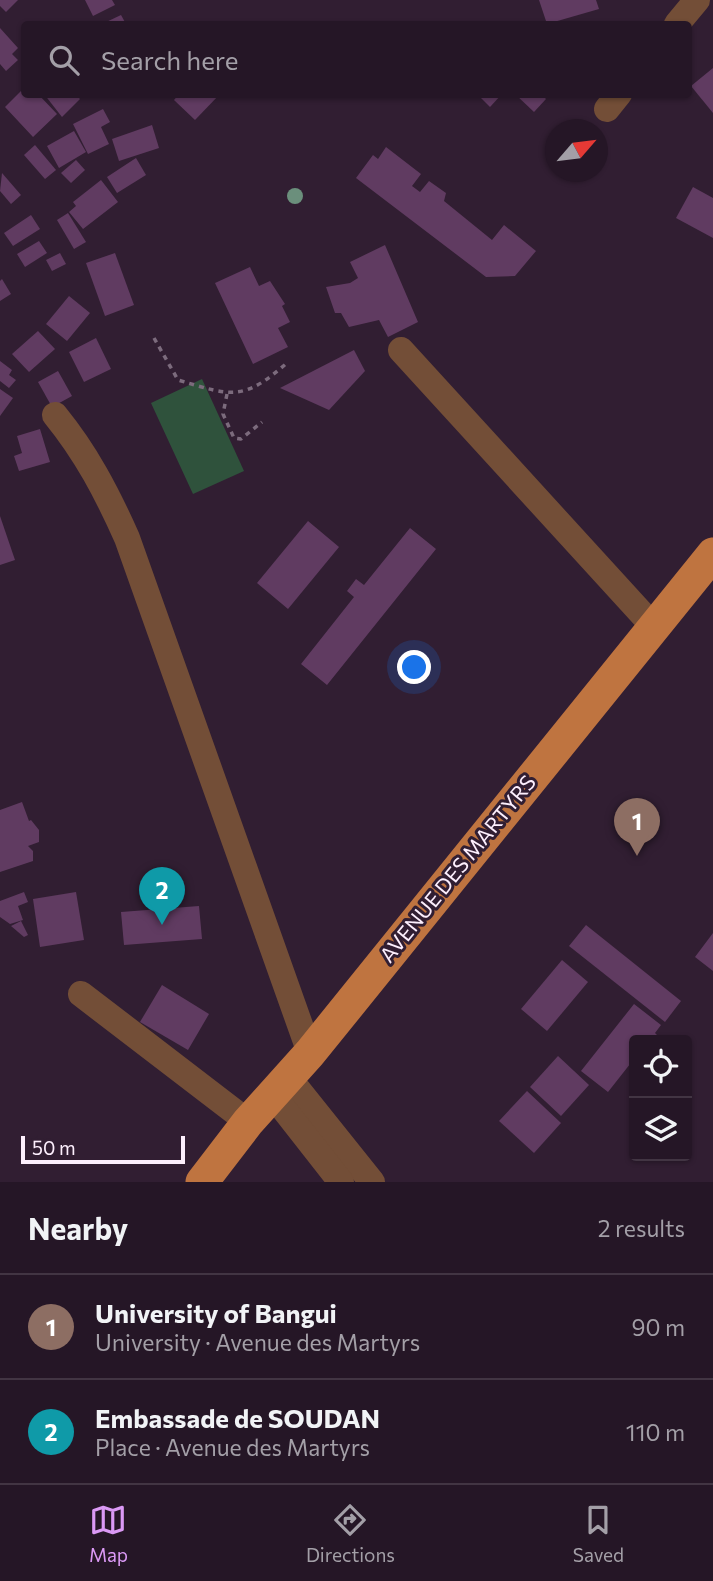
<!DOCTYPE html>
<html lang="en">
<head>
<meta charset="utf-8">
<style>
	body { margin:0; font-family:Commissioner,sans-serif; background:#2d1f2e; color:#f1f3f6 }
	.controls { position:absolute; right:21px; bottom:21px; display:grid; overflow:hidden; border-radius:7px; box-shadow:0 2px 5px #0004 }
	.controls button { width:63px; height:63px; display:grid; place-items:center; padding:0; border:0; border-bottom:2px solid #423543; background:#251626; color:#f1f3f6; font:35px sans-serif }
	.compass { position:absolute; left:545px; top:119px; width:63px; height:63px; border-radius:50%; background:#251626; box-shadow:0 2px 5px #0004; rotate:62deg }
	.scale { position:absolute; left:21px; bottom:18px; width:164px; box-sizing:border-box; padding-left:7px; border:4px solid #fdeffd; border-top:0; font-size:19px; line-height:24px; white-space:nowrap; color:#fdeffd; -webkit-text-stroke:5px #311e32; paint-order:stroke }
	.you { position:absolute; left:415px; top:668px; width:24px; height:24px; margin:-18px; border:5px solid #fff; border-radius:50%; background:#1a73e8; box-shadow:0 0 0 10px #1a73e833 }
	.badge { display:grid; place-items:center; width:46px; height:46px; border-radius:50%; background:#db99f5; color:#fff; font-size:23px; font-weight:700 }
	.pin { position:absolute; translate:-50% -58px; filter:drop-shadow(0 2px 4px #0008) }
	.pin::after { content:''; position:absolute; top:37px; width:24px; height:21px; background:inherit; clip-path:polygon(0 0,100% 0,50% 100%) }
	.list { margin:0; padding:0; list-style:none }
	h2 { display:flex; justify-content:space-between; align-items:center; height:91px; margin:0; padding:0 28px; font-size:30px }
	h2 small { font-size:23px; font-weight:400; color:#a39fa7 }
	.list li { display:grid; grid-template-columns:46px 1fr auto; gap:21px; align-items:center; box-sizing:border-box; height:105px; padding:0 28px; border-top:2px solid #423543 }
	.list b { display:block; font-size:26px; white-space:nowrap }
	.list p { margin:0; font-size:23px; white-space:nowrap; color:#a39fa7 }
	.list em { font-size:23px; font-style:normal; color:#a39fa7 }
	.icon { flex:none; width:38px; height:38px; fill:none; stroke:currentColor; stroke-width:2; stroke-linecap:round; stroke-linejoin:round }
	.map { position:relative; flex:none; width:713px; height:1182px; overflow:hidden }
	.search { position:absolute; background:#251626; box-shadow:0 2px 5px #0004; left:21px; right:21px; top:21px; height:77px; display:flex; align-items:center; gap:18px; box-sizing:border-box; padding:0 24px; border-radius:7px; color:#a39fa7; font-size:26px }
	.sheet { height:301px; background:#251626 }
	nav { display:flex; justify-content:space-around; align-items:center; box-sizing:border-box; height:98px; border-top:2px solid #423543; background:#251626; font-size:19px; color:#a39fa7 }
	nav a { display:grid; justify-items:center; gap:4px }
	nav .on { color:#db99f5 }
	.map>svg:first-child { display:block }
	.green { fill:#2f523c }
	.building { fill:#603b61 }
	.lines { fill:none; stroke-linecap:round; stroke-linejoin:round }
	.path { stroke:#7c6b7d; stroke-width:3.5; stroke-dasharray:5 5; stroke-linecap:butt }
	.minor { stroke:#734e37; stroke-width:26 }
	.major { stroke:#bf7440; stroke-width:33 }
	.tree { fill:#6b8f7c }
	.labels { text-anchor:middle; stroke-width:6; stroke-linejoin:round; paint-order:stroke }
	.street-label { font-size:21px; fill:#fdeffd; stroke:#311e32 }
</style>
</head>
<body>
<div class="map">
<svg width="713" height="1182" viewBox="0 0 713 1182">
	<rect width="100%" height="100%" fill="#311e32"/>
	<path class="green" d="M 202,379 L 244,471 L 193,494 L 151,403 Z"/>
	<g class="building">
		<path d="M 0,0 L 18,0 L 6,12 L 0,6 Z"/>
		<path d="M 85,0 L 112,0 L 115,5 L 93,16 Z"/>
		<path d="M 539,0 L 596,0 L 599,9 L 547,24 Z"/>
		<path d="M 121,15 L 126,24 L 102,24 Z"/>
		<path d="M 0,28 L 18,48 L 12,54 L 18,60 L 6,71 L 0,64 Z"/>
		<path d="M 713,68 L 713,113 L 691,86 Z"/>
		<path d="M 24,88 L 24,94 L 38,94 L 57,114 L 33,137 L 5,107 Z"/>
		<path d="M 44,94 L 75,94 L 80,99 L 62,117 Z"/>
		<path d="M 179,94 L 220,94 L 195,120 L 174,100 Z"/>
		<path d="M 477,94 L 502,94 L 490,107 Z"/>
		<path d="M 515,94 L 541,94 L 546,99 L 534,112 Z"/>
		<path d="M 103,109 L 110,122 L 101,127 L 109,144 L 88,154 L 73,124 Z"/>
		<path d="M 152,125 L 159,148 L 119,161 L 112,139 Z"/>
		<path d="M 74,131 L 86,152 L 59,168 L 47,146 Z"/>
		<path d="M 35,145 L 56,170 L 45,179 L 24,155 Z"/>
		<path d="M 386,147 L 421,174 L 412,186 L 420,192 L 429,181 L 446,193 L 444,201 L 492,240 L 504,225 L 536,251 L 515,276 L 486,277 L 356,178 L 373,155 L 378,159 Z"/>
		<path d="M 136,158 L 146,175 L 117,193 L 107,177 Z"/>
		<path d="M 76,160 L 85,170 L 71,183 L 61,173 Z"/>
		<path d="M 2,173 L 21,195 L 11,204 L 0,191 Z"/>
		<path d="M 101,180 L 118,202 L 83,229 L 69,212 L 76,206 L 73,202 Z"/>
		<path d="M 693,187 L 713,198 L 713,238 L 676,218 Z"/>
		<path d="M 68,213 L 86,242 L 74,249 L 57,220 Z"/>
		<path d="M 31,215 L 40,229 L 13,246 L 4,233 Z"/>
		<path d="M 39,241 L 47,253 L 25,267 L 17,254 Z"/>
		<path d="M 385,245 L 418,322 L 388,337 L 379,320 L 349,327 L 341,313 L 335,313 L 326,287 L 350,283 L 358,278 L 350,262 Z"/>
		<path d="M 60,253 L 66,264 L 52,271 L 46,260 Z"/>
		<path d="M 115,253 L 134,305 L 105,316 L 86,263 Z"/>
		<path d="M 250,267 L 259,286 L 270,281 L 285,304 L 282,306 L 290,322 L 278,328 L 288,347 L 253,364 L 215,283 Z"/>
		<path d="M 2,279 L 11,294 L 0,301 L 0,281 Z"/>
		<path d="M 69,296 L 90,313 L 67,341 L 46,324 Z"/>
		<path d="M 38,331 L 55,349 L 29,372 L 12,354 Z"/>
		<path d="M 96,338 L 111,369 L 84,382 L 69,352 Z"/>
		<path d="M 354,350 L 365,371 L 329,410 L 280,388 Z"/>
		<path d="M 0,361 L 12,370 L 9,375 L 16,380 L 9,388 L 0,381 Z"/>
		<path d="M 58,371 L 72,396 L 52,407 L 38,382 Z"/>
		<path d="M 0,389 L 13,398 L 0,416 Z"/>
		<path d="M 40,429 L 50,462 L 19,471 L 14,456 L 22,453 L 17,436 Z"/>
		<path d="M 0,516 L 15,560 L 0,565 Z"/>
		<path d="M 308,521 L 339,547 L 288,609 L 257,583 Z"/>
		<path d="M 410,528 L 436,549 L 327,685 L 301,664 L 354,597 L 347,591 L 356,579 L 364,585 Z"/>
		<path d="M 22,802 L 29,821 L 31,820 L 39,830 L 39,842 L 28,846 L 33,851 L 33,861 L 0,872 L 0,810 Z"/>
		<path d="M 24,892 L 28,902 L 18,906 L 23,920 L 10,924 L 0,917 L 0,901 Z"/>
		<path d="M 76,892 L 84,940 L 40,947 L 33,899 Z"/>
		<path d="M 199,906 L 202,939 L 124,945 L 121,912 Z"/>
		<path d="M 21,921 L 28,935 L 24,937 L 11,926 Z"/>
		<path d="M 586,925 L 681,1001 L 665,1022 L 569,946 Z"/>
		<path d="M 713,933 L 713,971 L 695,957 Z"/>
		<path d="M 562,960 L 588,982 L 547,1031 L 521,1009 Z"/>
		<path d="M 162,985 L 209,1014 L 188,1050 L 140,1022 Z"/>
		<path d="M 634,1004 L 661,1025 L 655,1033 L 662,1040 L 634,1040 L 634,1059 L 608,1092 L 581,1071 Z"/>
		<path d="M 558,1056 L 589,1085 L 561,1116 L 530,1087 Z"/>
		<path d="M 527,1091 L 561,1123 L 534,1153 L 499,1121 Z"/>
	</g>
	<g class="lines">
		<g class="path">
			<path d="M 154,338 L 178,380 C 232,396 243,402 288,362"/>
			<path d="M 227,394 L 223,414 L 234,438 L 241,439 L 262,422"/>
		</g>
		<g class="minor">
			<path d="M 677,24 L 697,0"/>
			<path d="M 607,109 L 619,94"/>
			<path d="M 401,350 L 654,627"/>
			<path d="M 55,415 C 86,453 107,493 127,538 L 310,1053"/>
			<path d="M 81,994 L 248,1122"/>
			<path d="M 288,1077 L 372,1182"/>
			<path d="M 272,1094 L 341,1182"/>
		</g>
		<path class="major" d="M 202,1182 L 248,1122 L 310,1053 L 713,554"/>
	</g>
	<circle class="tree" cx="295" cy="196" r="8"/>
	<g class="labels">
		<g class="street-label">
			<text transform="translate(458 869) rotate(-51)" y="7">AVENUE DES MARTYRS</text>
		</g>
	</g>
</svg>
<div class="controls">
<button><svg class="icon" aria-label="locate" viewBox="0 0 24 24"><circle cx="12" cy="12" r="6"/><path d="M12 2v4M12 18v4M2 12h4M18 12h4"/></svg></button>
<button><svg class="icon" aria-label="layers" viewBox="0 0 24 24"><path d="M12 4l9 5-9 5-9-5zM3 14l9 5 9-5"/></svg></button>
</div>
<svg class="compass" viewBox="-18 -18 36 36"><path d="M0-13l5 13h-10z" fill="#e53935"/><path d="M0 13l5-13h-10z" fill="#a39fa7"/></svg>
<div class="scale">50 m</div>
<div class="you"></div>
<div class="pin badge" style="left:637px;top:856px;background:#8d6e63">1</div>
<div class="pin badge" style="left:162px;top:925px;background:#0f9aa8">2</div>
<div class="search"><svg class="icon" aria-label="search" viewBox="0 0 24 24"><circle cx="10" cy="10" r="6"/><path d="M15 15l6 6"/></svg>Search here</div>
</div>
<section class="sheet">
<h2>Nearby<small>2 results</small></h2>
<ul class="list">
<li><span class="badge" style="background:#8d6e63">1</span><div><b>University of Bangui</b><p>University · Avenue des Martyrs</p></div><em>90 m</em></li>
<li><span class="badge" style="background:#0f9aa8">2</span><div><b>Embassade de SOUDAN</b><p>Place · Avenue des Martyrs</p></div><em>110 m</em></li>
</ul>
</section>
<nav>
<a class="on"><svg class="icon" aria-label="map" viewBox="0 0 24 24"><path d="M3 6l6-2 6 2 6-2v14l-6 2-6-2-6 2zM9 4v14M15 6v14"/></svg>Map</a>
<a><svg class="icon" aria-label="directions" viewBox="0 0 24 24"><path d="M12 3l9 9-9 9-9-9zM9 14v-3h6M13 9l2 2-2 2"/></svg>Directions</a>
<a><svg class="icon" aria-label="saved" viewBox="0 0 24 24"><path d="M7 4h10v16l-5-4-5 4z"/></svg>Saved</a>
</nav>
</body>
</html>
